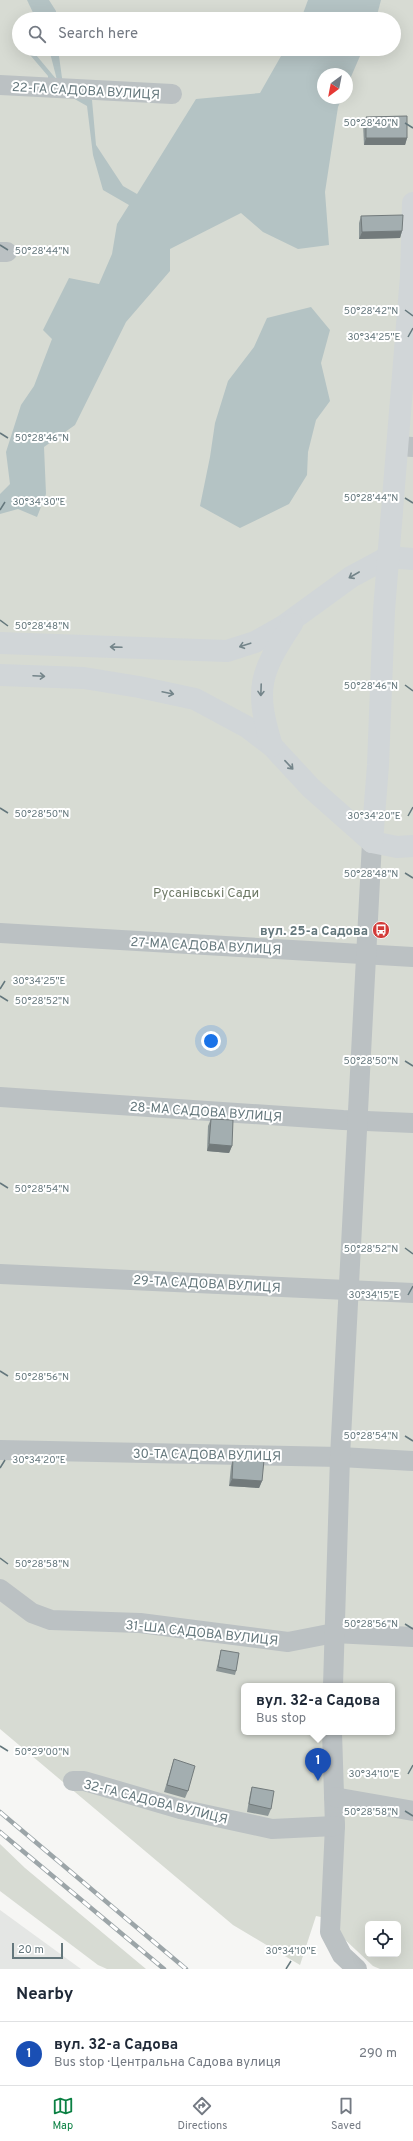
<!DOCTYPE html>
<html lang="en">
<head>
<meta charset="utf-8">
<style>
	body { margin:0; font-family:Overpass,sans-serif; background:#f2f2f3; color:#1f2937 }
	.controls { position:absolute; right:12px; bottom:12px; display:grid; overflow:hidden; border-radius:6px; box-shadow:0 4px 16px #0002 }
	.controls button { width:36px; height:36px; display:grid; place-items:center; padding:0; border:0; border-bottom:1px solid #e0e1e3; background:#fff; color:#1f2937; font:20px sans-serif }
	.compass { position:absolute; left:317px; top:68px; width:36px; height:36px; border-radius:50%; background:#fff; box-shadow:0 4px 16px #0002; rotate:212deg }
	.scale { position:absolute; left:12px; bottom:10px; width:51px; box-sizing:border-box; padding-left:4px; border:2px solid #64777c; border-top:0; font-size:11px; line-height:14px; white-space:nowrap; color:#64777c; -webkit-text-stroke:3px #fff; paint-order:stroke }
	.you { position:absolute; left:211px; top:1041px; width:14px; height:14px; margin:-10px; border:3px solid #fff; border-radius:50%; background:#1a73e8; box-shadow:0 0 0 6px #1a73e833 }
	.badge { display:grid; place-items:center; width:26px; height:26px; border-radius:50%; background:#0b8043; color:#fff; font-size:13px; font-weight:700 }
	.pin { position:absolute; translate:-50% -33px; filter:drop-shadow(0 1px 2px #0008) }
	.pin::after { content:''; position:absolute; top:21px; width:14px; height:12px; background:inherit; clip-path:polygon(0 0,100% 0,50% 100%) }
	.popup { position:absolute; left:241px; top:1683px; width:154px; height:52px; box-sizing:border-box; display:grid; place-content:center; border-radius:6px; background:#fff; filter:drop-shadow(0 1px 3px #0005); font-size:13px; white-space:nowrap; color:#747a83 }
	.popup b { font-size:15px; color:#1f2937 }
	.popup::after { content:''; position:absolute; left:50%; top:100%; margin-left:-8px; border:8px solid transparent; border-top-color:#fff }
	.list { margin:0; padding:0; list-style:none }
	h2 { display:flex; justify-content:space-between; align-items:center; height:52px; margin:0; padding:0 16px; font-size:17px }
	h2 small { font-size:13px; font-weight:400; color:#747a83 }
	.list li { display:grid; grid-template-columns:26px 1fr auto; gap:12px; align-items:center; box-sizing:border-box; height:64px; padding:0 16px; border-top:1px solid #e0e1e3 }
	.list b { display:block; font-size:15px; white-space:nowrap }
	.list p { margin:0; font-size:13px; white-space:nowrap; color:#747a83 }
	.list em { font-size:13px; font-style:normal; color:#747a83 }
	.icon { flex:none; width:22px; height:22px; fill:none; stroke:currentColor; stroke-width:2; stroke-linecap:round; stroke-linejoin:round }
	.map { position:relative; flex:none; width:413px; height:1969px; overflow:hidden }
	.search { position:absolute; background:#fff; box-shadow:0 4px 16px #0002; left:12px; right:12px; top:12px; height:44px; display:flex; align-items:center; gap:10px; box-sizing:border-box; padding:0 14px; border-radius:22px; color:#747a83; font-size:15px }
	.sheet { height:116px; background:#fff }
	nav { display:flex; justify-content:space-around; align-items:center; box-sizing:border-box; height:56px; border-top:1px solid #e0e1e3; background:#fff; font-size:11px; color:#747a83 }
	nav a { display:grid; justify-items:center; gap:2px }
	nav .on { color:#0b8043 }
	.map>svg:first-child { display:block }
	.built { fill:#e4e6e4 }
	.green { fill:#d7dbd3; fill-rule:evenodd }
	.water { fill:#b4c3c4 }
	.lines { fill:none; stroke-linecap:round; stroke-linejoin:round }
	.minor { stroke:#bbc1c3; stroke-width:20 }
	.major { stroke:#d1d6d8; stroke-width:22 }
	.rail-casing { stroke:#9ca5a8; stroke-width:4.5 }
	.rail { stroke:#fff; stroke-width:3; stroke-dasharray:9; stroke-linecap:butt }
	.wall { fill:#8c9697 }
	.shaded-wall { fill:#727a7b }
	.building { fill:#a3aeb0; stroke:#727a7b }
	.oneway { stroke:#74858a }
	.ticks { fill:none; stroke:#64777c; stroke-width:1.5 }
	.labels { text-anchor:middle; stroke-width:4; stroke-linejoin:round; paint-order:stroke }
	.street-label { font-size:13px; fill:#64777c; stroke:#fff }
	.park-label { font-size:13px; fill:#6e7a66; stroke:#fff }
	.poi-label { font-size:13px; font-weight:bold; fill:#64777c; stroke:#fff; text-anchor:end }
	.ticks-label { font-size:10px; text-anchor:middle; fill:#64777c; stroke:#fff; stroke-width:4; stroke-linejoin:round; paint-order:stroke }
</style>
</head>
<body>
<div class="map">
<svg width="413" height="1969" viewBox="0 0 413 1969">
	<rect width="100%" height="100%" fill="#f6f6f4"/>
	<path class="built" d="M 0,1910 L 81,1969 L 0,1969 Z"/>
	<g class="green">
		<path d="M 0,0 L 413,0 L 413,1969 L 380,1969 L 373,1966 L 340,1935 L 340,1921 L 316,1916 L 300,1965 L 233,1925 L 0,1729 ZM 19,19 L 394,19 L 394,49 L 19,49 ZM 323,74 L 347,74 L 347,98 L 323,98 ZM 244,1686 L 392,1686 L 392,1732 L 244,1732 ZM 368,1924 L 398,1924 L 398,1954 L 368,1954 Z"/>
		<path d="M 0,1844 L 25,1868 L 146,1969 L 107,1969 L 98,1965 L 0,1891 Z"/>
	</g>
	<g class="water">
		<path d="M 27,0 L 49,0 L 56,11 L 56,19 L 36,19 Z"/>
		<path d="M 308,0 L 381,0 L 376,19 L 301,19 Z"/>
		<path d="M 25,49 L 31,49 L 57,80 L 49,49 L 58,49 L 63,85 L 92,100 L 96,145 L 123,186 L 137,194 L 196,99 L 260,93 L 285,49 L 363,49 L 347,86 L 347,74 L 323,74 L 323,98 L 342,98 L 338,107 L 325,192 L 329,245 L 298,249 L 263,232 L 241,213 L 170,249 L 170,271 L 126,322 L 75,425 L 44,447 L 46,494 L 37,517 L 18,509 L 0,514 L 0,494 L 10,484 L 6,452 L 21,405 L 34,386 L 52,339 L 43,330 L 69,278 L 99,284 L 112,254 L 117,224 L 129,205 L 103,190 L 93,155 L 87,106 L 48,84 L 48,76 Z"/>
		<path d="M 311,307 L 330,330 L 321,363 L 330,401 L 316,420 L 308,452 L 307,475 L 289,504 L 240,528 L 200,506 L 210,457 L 215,423 L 228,381 L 254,347 L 267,318 Z"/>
	</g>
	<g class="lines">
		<g class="minor">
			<path d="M 0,85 L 172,94"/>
			<path d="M 0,252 L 7,252"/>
			<path d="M 398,446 L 413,447"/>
			<path d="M 0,933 L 413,957"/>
			<path d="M 0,1097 L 343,1120 L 413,1123"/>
			<path d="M 0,1274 L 413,1293"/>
			<path d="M 0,1450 L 340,1457 L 413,1461"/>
			<path d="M 0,1589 L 32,1613 L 51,1620 L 140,1623 L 288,1642 L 334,1633 L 413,1637"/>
			<path d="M 333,1686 L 340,1457 L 372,842"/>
			<path d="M 332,1732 L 335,1826 L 330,1932 L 342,1955 L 357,1969"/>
			<path d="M 73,1781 L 84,1781 L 180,1809 L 272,1829 L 335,1826"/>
			<path d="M 334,1797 L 413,1811"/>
		</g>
		<g class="major">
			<path d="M 0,643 L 227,651 L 255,642 L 285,625 L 351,577 L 388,557 L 413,559"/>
			<path d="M 0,675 L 84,678 L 139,687 L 195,699 L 247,727 L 272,746 L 311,788 L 372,842 L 397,847 L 413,846"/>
			<path d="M 272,746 C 254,689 260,672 292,624"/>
			<path d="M 372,842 L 378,765 L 384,610 L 411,276 L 413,203"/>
		</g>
		<defs>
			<g id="rail">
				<path d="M 0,1812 L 186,1969"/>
				<path d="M 0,1832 L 164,1969"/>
			</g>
		</defs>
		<use href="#rail" class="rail-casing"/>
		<use href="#rail" class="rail"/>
	</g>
	<g class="wall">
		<path d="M 366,117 L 407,138 L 405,145 L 364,145 L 363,124 Z"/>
		<path d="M 361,216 L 402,231 L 400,238 L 359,239 L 359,223 Z"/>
		<path d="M 211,1119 L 232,1146 L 229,1153 L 207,1151 L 208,1126 Z"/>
		<path d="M 233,1459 L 262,1481 L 259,1488 L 229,1486 L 231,1466 Z"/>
		<path d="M 221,1650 L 236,1671 L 235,1675 L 216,1671 Z"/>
		<path d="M 174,1759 L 188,1791 L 185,1798 L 164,1792 Z"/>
		<path d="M 252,1787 L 271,1809 L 268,1816 L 247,1812 L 250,1794 Z"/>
	</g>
	<g class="shaded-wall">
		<path d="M 366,138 L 407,138 L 405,145 L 364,145 Z"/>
		<path d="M 402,231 L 400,238 L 359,239 L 362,232 Z"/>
		<path d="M 209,1144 L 232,1146 L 229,1153 L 207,1151 Z"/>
		<path d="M 232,1479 L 262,1481 L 259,1488 L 229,1486 Z"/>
	</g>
	<g class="building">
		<path d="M 407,116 L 407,138 L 366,138 L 366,117 Z"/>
		<path d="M 403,215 L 402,231 L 362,232 L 361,216 Z"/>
		<path d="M 211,1119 L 233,1120 L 232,1146 L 209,1144 Z"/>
		<path d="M 233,1459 L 264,1460 L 262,1481 L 232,1479 Z"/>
		<path d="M 221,1650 L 239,1653 L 236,1671 L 218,1667 Z"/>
		<path d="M 174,1759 L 195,1766 L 188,1791 L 167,1785 Z"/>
		<path d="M 252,1787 L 274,1791 L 271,1809 L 249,1804 Z"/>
	</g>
	<defs><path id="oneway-shaft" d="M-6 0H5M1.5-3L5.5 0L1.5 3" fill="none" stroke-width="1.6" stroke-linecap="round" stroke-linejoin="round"/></defs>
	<g class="oneway">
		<use href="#oneway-shaft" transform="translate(354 575) rotate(150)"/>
		<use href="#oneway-shaft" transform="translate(245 645) rotate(162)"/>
		<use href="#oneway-shaft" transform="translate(116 647) rotate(-178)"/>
		<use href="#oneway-shaft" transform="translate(39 676) rotate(3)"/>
		<use href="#oneway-shaft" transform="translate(261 690) rotate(92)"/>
		<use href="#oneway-shaft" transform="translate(168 693) rotate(12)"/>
		<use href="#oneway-shaft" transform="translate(289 765) rotate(47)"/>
	</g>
	<path class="ticks" d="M 405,123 L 413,128M 0,245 L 8,250M 405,310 L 413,316M 408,337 L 413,328M 0,433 L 8,438M 405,498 L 413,503M 0,510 L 5,502M 0,620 L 8,626M 405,685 L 413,691M 0,808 L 8,813M 408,816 L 413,807M 405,873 L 413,878M 0,989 L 5,981M 0,996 L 8,1001M 405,1061 L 413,1066M 0,1183 L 8,1188M 405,1248 L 413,1254M 408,1295 L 413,1286M 0,1371 L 8,1376M 405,1436 L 413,1441M 0,1468 L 5,1460M 0,1558 L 8,1564M 405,1624 L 413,1629M 0,1746 L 8,1751M 408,1774 L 413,1765M 405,1811 L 413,1816M 286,1969 L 291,1961"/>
	<defs>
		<symbol id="bus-disc" viewBox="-11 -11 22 22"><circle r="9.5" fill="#d23a38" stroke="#fff"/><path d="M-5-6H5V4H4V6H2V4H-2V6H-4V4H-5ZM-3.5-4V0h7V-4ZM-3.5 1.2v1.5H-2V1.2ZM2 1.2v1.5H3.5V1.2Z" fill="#fff"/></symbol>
	</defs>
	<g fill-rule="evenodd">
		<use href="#bus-disc" x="371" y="920" width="20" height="20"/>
	</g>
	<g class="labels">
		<g class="street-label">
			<text transform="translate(86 90) rotate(3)" y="5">22-ГА САДОВА ВУЛИЦЯ</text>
			<text transform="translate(206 945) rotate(3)" y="5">27-МА САДОВА ВУЛИЦЯ</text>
			<text transform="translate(206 1111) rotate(4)" y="5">28-МА САДОВА ВУЛИЦЯ</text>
			<text transform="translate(207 1283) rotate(3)" y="5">29-ТА САДОВА ВУЛИЦЯ</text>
			<text transform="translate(207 1454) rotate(1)" y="5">30-ТА САДОВА ВУЛИЦЯ</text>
			<text transform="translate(202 1632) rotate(6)" y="5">31-ША САДОВА ВУЛИЦЯ</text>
			<text transform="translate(156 1801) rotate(14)" y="5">32-ГА САДОВА ВУЛИЦЯ</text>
		</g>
		<g class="park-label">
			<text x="206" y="897">Русанівські Сади</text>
		</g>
		<g class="poi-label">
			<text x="368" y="935">вул. 25-а Садова</text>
		</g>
	</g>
	<g class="ticks-label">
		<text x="371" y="126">50°28'40"N</text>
		<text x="42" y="254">50°28'44"N</text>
		<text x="371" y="314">50°28'42"N</text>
		<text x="374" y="340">30°34'25"E</text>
		<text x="42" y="441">50°28'46"N</text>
		<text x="371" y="501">50°28'44"N</text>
		<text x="39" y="505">30°34'30"E</text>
		<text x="42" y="629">50°28'48"N</text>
		<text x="371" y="689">50°28'46"N</text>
		<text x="42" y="817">50°28'50"N</text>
		<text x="374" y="819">30°34'20"E</text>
		<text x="371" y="877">50°28'48"N</text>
		<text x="39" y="984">30°34'25"E</text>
		<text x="42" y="1004">50°28'52"N</text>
		<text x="371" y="1064">50°28'50"N</text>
		<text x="42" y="1192">50°28'54"N</text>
		<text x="371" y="1252">50°28'52"N</text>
		<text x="374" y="1298">30°34'15"E</text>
		<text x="42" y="1380">50°28'56"N</text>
		<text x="371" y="1439">50°28'54"N</text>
		<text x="39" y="1463">30°34'20"E</text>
		<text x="42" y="1567">50°28'58"N</text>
		<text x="371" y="1627">50°28'56"N</text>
		<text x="42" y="1755">50°29'00"N</text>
		<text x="374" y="1777">30°34'10"E</text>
		<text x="371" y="1815">50°28'58"N</text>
		<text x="291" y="1954">30°34'10"E</text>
	</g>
</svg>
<div class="controls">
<button><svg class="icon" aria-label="locate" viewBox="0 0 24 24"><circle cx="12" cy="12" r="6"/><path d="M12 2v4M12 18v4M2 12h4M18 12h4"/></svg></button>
</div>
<svg class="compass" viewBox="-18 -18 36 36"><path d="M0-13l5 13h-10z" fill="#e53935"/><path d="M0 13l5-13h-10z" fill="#747a83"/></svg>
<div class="scale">20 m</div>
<div class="you"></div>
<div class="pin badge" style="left:318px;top:1781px;background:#1a4fb4">1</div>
<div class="popup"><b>вул. 32-а Садова</b>Bus stop</div>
<div class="search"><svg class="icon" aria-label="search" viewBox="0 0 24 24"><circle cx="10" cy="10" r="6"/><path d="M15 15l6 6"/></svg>Search here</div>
</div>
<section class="sheet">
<h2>Nearby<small></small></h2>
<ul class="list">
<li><span class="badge" style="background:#1a4fb4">1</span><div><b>вул. 32-а Садова</b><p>Bus stop · Центральна Садова вулиця</p></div><em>290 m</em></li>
</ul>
</section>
<nav>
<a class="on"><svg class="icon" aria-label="map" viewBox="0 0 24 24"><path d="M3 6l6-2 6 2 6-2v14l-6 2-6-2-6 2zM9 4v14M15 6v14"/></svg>Map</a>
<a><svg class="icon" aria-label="directions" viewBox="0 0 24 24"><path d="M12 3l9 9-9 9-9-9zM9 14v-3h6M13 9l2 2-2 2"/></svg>Directions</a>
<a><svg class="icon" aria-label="saved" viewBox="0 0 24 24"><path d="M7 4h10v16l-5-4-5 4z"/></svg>Saved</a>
</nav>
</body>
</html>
